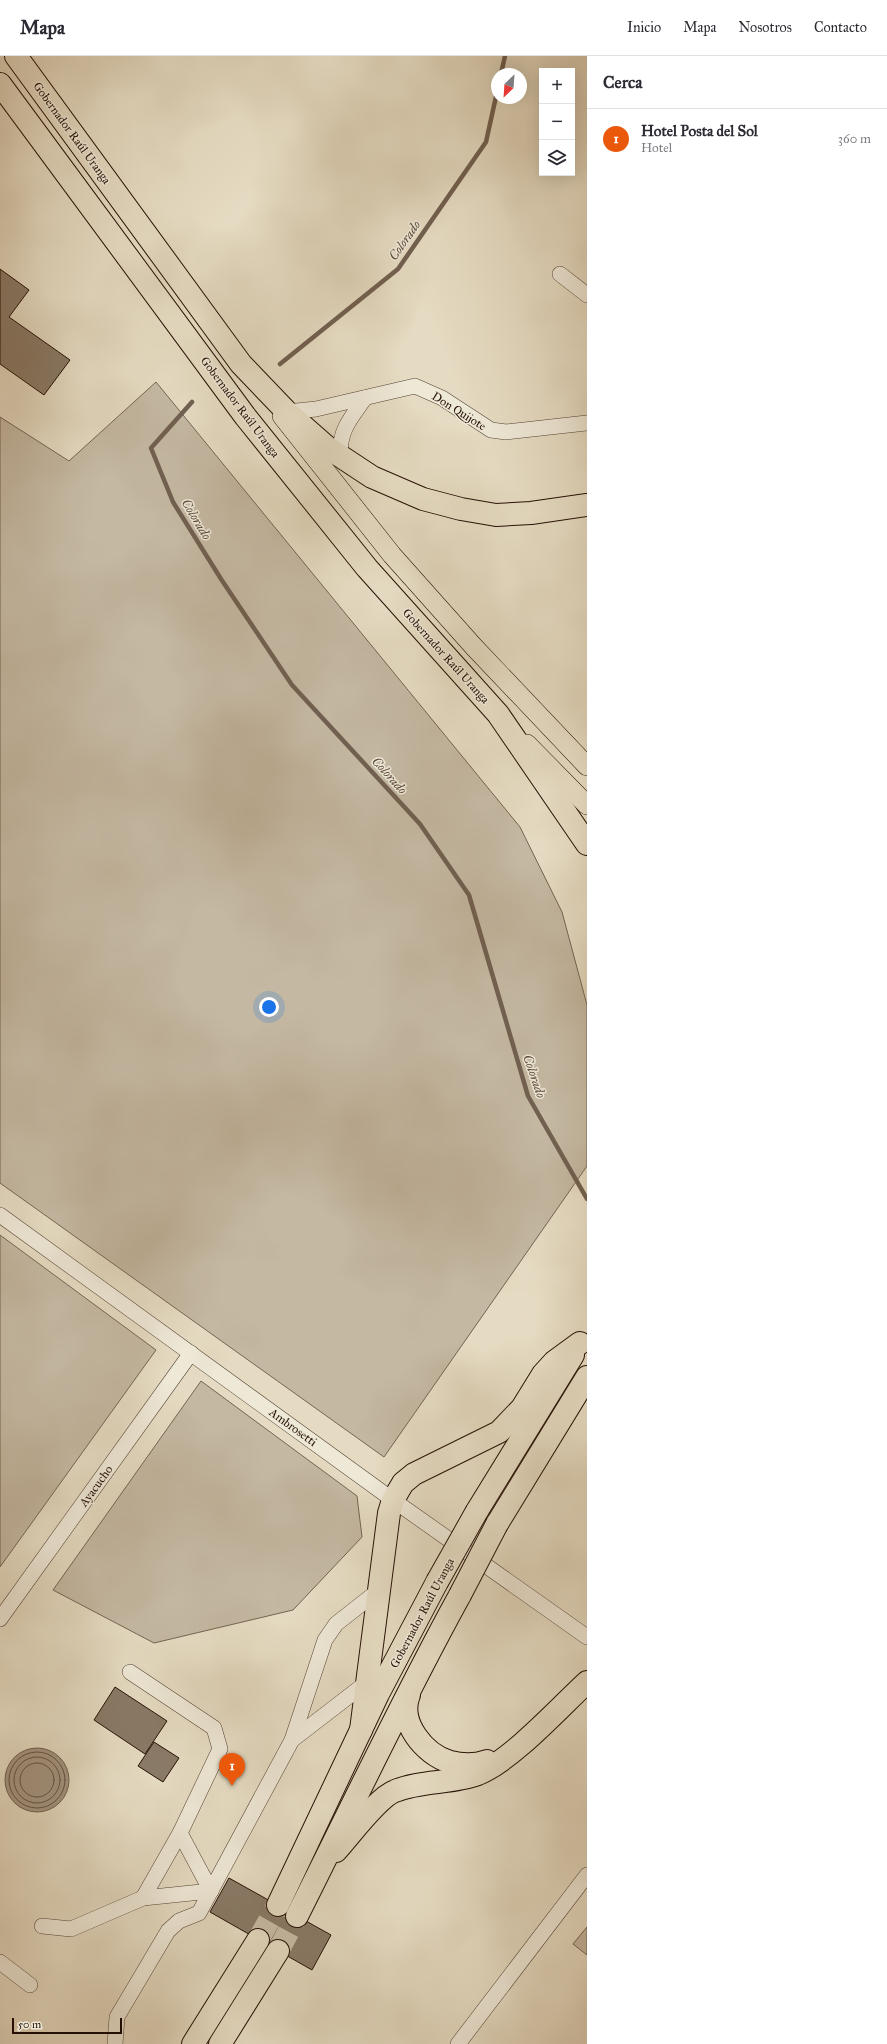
<!DOCTYPE html>
<html lang="es">
<head>
<meta charset="utf-8">
<style>
	body { margin:0; font-family:"IM FELL Great Primer",serif; background:#f2f2f3; color:#2b2b33 }
	.controls { position:absolute; right:12px; top:12px; display:grid; overflow:hidden; border-radius:0px; box-shadow:0 4px 16px #0002 }
	.controls button { width:36px; height:36px; display:grid; place-items:center; padding:0; border:0; border-bottom:1px solid #e1e1e2; background:#fff; color:#2b2b33; font:20px sans-serif }
	.compass { position:absolute; left:491px; top:12px; width:36px; height:36px; border-radius:50%; background:#fff; box-shadow:0 4px 16px #0002; rotate:205deg }
	.scale { position:absolute; left:12px; bottom:10px; width:110px; box-sizing:border-box; padding-left:4px; border:2px solid #251005; border-top:0; font-size:11px; line-height:14px; white-space:nowrap; color:#251005; -webkit-text-stroke:3px #eee8d7; paint-order:stroke }
	.you { position:absolute; left:269px; top:951px; width:14px; height:14px; margin:-10px; border:3px solid #fff; border-radius:50%; background:#1a73e8; box-shadow:0 0 0 6px #1a73e833 }
	.badge { display:grid; place-items:center; width:26px; height:26px; border-radius:50%; background:#ea580c; color:#fff; font-size:13px; font-weight:700 }
	.pin { position:absolute; translate:-50% -33px; filter:drop-shadow(0 1px 2px #0008) }
	.pin::after { content:''; position:absolute; top:21px; width:14px; height:12px; background:inherit; clip-path:polygon(0 0,100% 0,50% 100%) }
	.list { margin:0; padding:0; list-style:none }
	h2 { display:flex; justify-content:space-between; align-items:center; height:52px; margin:0; padding:0 16px; font-size:17px }
	h2 small { font-size:13px; font-weight:400; color:#7c7c81 }
	.list li { display:grid; grid-template-columns:26px 1fr auto; gap:12px; align-items:center; box-sizing:border-box; height:60px; padding:0 16px; border-top:1px solid #e1e1e2 }
	.list b { display:block; font-size:15px; white-space:nowrap }
	.list p { margin:0; font-size:13px; white-space:nowrap; color:#7c7c81 }
	.list em { font-size:13px; font-style:normal; color:#7c7c81 }
	.icon { flex:none; width:22px; height:22px; fill:none; stroke:currentColor; stroke-width:2; stroke-linecap:round; stroke-linejoin:round }
	.map { position:relative; flex:none; width:587px; height:1988px; overflow:hidden }
	header { display:flex; align-items:center; gap:24px; box-sizing:border-box; height:56px; padding:0 20px; background:#fff; border-bottom:1px solid #e1e1e2 }
	header strong { font-size:19px }
	nav { display:flex; gap:22px; margin-inline-start:auto; font-size:14px }
	main { display:flex }
	aside { flex:1; background:#fff }
	.map>svg:first-child { display:block }
	.green { fill:#c4b8a2; stroke:#746454 }
	.water { fill:#a49682; stroke:#716050 }
	.lines { fill:none; stroke-linecap:round; stroke-linejoin:round }
	.shore { stroke:#645344; stroke-width:1 }
	.stream { stroke:#716050; stroke-width:4.5 }
	.building { fill:#897a67; stroke:#251005 }
	.highway-tunnel { stroke:#c8bda6; stroke-width:22; stroke-dasharray:22 11; stroke-linecap:butt }
	.minor-casing { stroke:#554334; stroke-width:16 }
	.major-casing { stroke:#251005; stroke-width:20 }
	.highway-casing { stroke:#251005; stroke-width:24 }
	.minor { stroke:#eee8d7; stroke-width:15 }
	.major { stroke:#e5dbc2; stroke-width:19 }
	.highway { stroke:#e5dbc2; stroke-width:22 }
	.highway-bridge-casing { stroke:#251005; stroke-width:24; stroke-linecap:butt }
	.highway-bridge { stroke:#e5dbc2; stroke-width:22 }
	.labels { text-anchor:middle; stroke-width:3; stroke-linejoin:round; paint-order:stroke }
	.street-label { font-size:12px; fill:#251005; stroke:#eee8d7 }
	.water-label { font-size:13px; font-style:italic; fill:#5e4c3d; stroke:#eee8d7 }
</style>
</head>
<body>
<header>
<strong>Mapa</strong>
<nav><a>Inicio</a><a>Mapa</a><a>Nosotros</a><a>Contacto</a></nav>
</header>
<main>
<div class="map">
<svg width="587" height="1988" viewBox="0 0 587 1988">
	<rect width="100%" height="100%" fill="#e5dbc2"/>
	<filter id="stains"><feTurbulence type="fractalNoise" baseFrequency=".005" numOctaves="4"/><feColorMatrix values="0 0 0 0 .2 0 0 0 0 .09 0 0 0 0 .02 0 0 0 .5 -.17"/></filter>
	<radialGradient id="worn" r=".72"><stop offset=".6" stop-color="#630" stop-opacity="0"/><stop offset="1" stop-color="#630" stop-opacity=".3"/></radialGradient>
	<g class="green">
		<path d="M 156,326 L 520,771 L 562,856 L 587,949 L 587,1110 L 384,1401 L 0,1127 L 0,361 L 69,405 Z"/>
		<path d="M 0,1179 L 156,1294 L 0,1511 Z"/>
		<path d="M 201,1325 L 357,1440 L 362,1481 L 293,1554 L 154,1587 L 53,1534 Z"/>
		<path d="M 587,1871 L 587,1899 L 573,1888 Z"/>
	</g>
	<circle class="water" cx="37" cy="1724" r="32"/>
	<g class="lines">
		<g class="shore">
			<circle cx="37" cy="1724" r="28"/>
			<circle cx="37" cy="1724" r="23"/>
			<circle cx="37" cy="1724" r="17"/>
		</g>
		<g class="stream">
			<path d="M 501,18 L 505,0"/>
			<path d="M 280,308 L 398,213 L 486,86 L 497,36"/>
			<path d="M 192,346 L 151,392 L 173,446 L 221,523 L 292,629 L 420,768 L 469,839 L 528,1040 L 587,1143"/>
		</g>
	</g>
	<g class="building">
		<path d="M 0,213 L 29,234 L 9,261 L 70,304 L 44,339 L 0,308 Z"/>
		<path d="M 115,1631 L 167,1665 L 145,1698 L 94,1664 Z"/>
		<path d="M 154,1686 L 179,1702 L 163,1726 L 138,1710 Z"/>
		<path d="M 229,1822 L 331,1879 L 312,1914 L 210,1856 Z"/>
	</g>
	<g class="lines">
		<g class="highway-tunnel">
			<path d="M 258,1884 L 278,1849"/>
			<path d="M 278,1895 L 297,1860"/>
		</g>
		<defs>
			<g id="minor">
				<path d="M 560,218 L 587,239"/>
				<path d="M 287,356 L 316,353 L 415,330 L 442,342 L 491,374 L 506,376 L 587,367"/>
				<path d="M 340,398 C 340,373 351,362 365,342"/>
				<path d="M 0,1159 L 393,1444 L 587,1581"/>
				<path d="M 0,1563 L 191,1297"/>
				<path d="M 130,1616 L 214,1672 L 220,1693 L 180,1777 L 211,1835"/>
				<path d="M 292,1684 L 370,1624"/>
				<path d="M 143,1842 L 180,1777"/>
				<path d="M 42,1870 L 71,1873 L 143,1842 L 211,1835"/>
				<path d="M 0,1906 L 30,1929"/>
				<path d="M 115,1988 L 117,1961 L 168,1875 L 179,1865 L 199,1857 L 292,1684 L 325,1584 L 336,1568 L 378,1535"/>
				<path d="M 458,1988 L 587,1819"/>
			</g>
			<g id="major">
				<path d="M 282,360 L 392,499 L 474,591 L 587,710"/>
				<path d="M 527,688 L 587,749"/>
			</g>
			<g id="highway">
				<path d="M 16,0 L 241,308 L 287,356 L 328,392 L 372,421 L 423,443 L 461,453 L 496,459 L 531,457 L 587,449"/>
				<path d="M 0,28 L 245,360 L 367,512 L 498,658 L 587,788"/>
				<path d="M 477,1455 L 573,1299"/>
				<path d="M 497,1468 L 587,1321"/>
				<path d="M 409,1639 C 398,1666 424,1698 450,1706 C 462,1709 476,1709 487,1705"/>
				<path d="M 361,1674 L 389,1457 L 393,1444 L 403,1427 L 414,1418 L 499,1376 L 522,1352 L 543,1318 L 554,1306 L 580,1287"/>
				<path d="M 336,1795 C 350,1780 378,1741 395,1735 C 421,1724 452,1728 478,1718 C 512,1704 559,1652 587,1626"/>
				<path d="M 278,1849 L 378,1638 L 437,1526"/>
				<path d="M 297,1860 C 351,1753 402,1644 460,1539"/>
				<path d="M 193,1988 L 258,1884"/>
				<path d="M 220,1988 L 278,1895"/>
			</g>
		</defs>
		<use href="#minor" class="minor-casing"/>
		<use href="#major" class="major-casing"/>
		<use href="#highway" class="highway-casing"/>
		<use href="#minor" class="minor"/>
		<use href="#major" class="major"/>
		<use href="#highway" class="highway"/>
		<defs>
			<g id="highway-bridge">
				<path d="M 437,1526 L 477,1455"/>
				<path d="M 460,1539 L 497,1468"/>
			</g>
		</defs>
		<use href="#highway-bridge" class="highway-bridge-casing"/>
		<use href="#highway-bridge" class="highway-bridge"/>
	</g>
	<g class="labels">
		<g class="street-label">
			<text transform="translate(72 77) rotate(54)" y="4">Gobernador Raúl Uranga</text>
			<text transform="translate(240 351) rotate(53)" y="4">Gobernador Raúl Uranga</text>
			<text transform="translate(459 355) rotate(32)" y="4">Don Quijote</text>
			<text transform="translate(446 600) rotate(48)" y="4">Gobernador Raúl Uranga</text>
			<text transform="translate(293 1371) rotate(36)" y="4">Ambrosetti</text>
			<text transform="translate(96 1430) rotate(-54)" y="4">Ayacucho</text>
			<text transform="translate(422 1557) rotate(-62)" y="4">Gobernador Raúl Uranga</text>
		</g>
		<g class="water-label">
			<text transform="translate(404 184) rotate(-55)" y="5">Colorado</text>
			<text transform="translate(197 463) rotate(59)" y="5">Colorado</text>
			<text transform="translate(390 719) rotate(48)" y="5">Colorado</text>
			<text transform="translate(535 1020) rotate(71)" y="5">Colorado</text>
		</g>
	</g>
	<rect width="100%" height="100%" filter="url(#stains)"/>
	<rect width="100%" height="100%" fill="url(#worn)"/>
</svg>
<div class="controls">
<button>+</button>
<button>−</button>
<button><svg class="icon" aria-label="layers" viewBox="0 0 24 24"><path d="M12 4l9 5-9 5-9-5zM3 14l9 5 9-5"/></svg></button>
</div>
<svg class="compass" viewBox="-18 -18 36 36"><path d="M0-13l5 13h-10z" fill="#e53935"/><path d="M0 13l5-13h-10z" fill="#7c7c81"/></svg>
<div class="scale">50 m</div>
<div class="you"></div>
<div class="pin badge" style="left:232px;top:1730px">1</div>
</div>
<aside>
<h2>Cerca<small></small></h2>
<ul class="list">
<li><span class="badge">1</span><div><b>Hotel Posta del Sol</b><p>Hotel</p></div><em>360 m</em></li>
</ul>
</aside>
</main>
</body>
</html>
